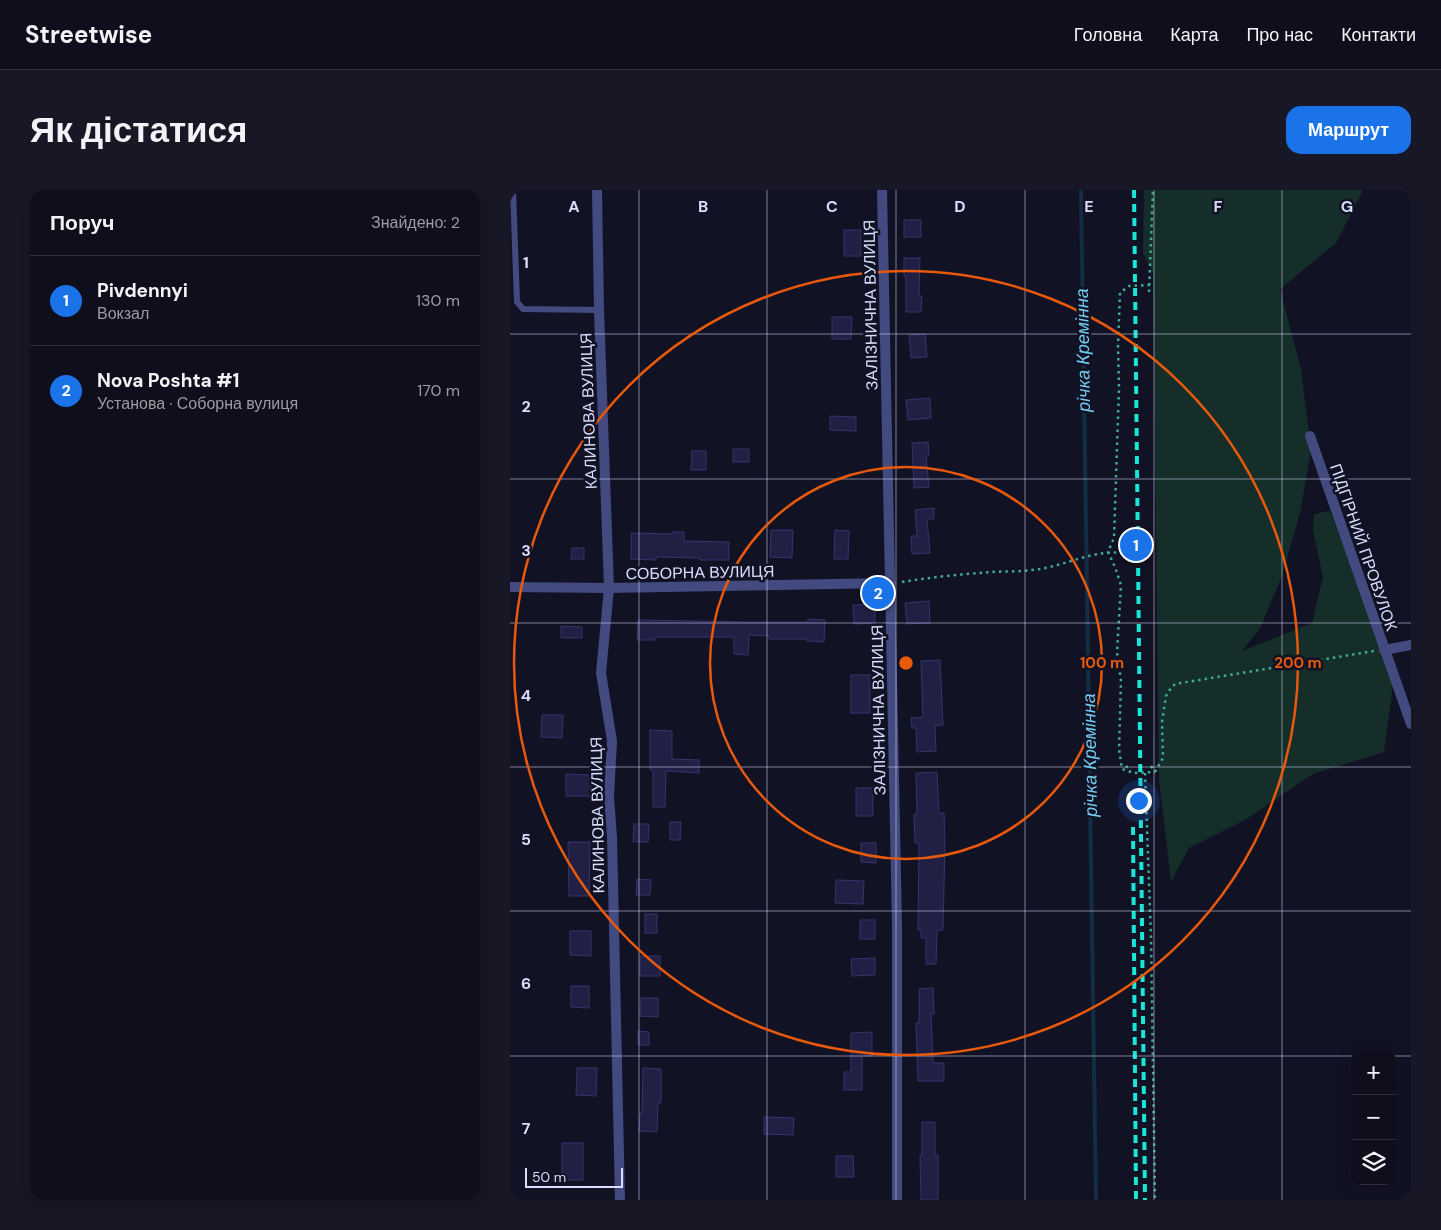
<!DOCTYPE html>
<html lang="uk">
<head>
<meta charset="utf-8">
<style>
	body { margin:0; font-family:"DM Sans",sans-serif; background:#171725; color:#f1f3f6 }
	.controls { position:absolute; right:15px; bottom:15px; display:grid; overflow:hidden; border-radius:10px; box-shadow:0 5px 20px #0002 }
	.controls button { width:45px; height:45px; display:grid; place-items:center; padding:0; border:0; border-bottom:1px solid #2e2e3b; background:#0e0e1c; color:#f1f3f6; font:25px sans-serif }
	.scale { position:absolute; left:15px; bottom:12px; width:98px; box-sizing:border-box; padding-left:5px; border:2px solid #d9dcfb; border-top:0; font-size:14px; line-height:18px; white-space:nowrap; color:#d9dcfb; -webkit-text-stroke:4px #121225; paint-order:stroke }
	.you { position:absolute; left:628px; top:610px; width:18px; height:18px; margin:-12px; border:4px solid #fff; border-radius:50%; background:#1a73e8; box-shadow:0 0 0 8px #1a73e833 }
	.badge { display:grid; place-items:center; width:32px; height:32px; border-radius:50%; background:#1a73e8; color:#fff; font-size:16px; font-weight:700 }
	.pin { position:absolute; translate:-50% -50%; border:2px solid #fff; box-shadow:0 1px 5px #0006 }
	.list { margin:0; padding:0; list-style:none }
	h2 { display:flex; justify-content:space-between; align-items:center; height:65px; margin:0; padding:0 20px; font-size:21px }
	h2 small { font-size:16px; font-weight:400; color:#9b9ca3 }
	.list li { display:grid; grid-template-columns:32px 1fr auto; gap:15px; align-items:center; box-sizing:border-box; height:90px; padding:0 20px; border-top:1px solid #2e2e3b }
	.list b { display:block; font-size:19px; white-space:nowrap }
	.list p { margin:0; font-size:16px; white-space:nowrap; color:#9b9ca3 }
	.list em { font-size:16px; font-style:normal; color:#9b9ca3 }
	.icon { flex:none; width:28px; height:28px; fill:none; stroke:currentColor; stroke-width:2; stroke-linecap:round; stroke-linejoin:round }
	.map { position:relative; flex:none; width:901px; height:1010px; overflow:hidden; border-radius:15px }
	header { display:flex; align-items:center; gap:30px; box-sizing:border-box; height:70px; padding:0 25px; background:#0e0e1c; border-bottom:1px solid #2e2e3b }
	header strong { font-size:24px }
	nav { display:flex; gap:28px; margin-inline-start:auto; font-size:18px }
	.intro { display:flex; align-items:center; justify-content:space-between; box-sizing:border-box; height:120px; padding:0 30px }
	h1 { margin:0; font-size:35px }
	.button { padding:12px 22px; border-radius:15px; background:#1a73e8; color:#fff; font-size:18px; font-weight:700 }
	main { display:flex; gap:30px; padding:0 30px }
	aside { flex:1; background:#0e0e1c; border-radius:15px; box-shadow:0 5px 20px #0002 }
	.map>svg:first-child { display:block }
	.green { fill:#152e29 }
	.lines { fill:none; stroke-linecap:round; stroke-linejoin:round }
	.stream { stroke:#122d44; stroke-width:4 }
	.building { fill:#212044; stroke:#35346d }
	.path { stroke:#3dac91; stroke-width:2.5; stroke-dasharray:2.5 4; stroke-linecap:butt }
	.lane { stroke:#424a7f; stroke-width:6 }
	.street { stroke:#424a7f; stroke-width:10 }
	.rail { stroke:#1ae6d7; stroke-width:4; stroke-dasharray:8 6; stroke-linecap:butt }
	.grid { fill:none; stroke:#d9dcfb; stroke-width:1; stroke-opacity:0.55 }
	.ring { fill:none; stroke:#e8590c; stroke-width:2.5 }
	.labels { text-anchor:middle; stroke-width:5; stroke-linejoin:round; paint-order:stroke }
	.street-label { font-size:16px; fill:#d9dcfb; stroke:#121225 }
	.water-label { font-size:18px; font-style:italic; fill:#72ccf0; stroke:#121225 }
	.grid-label { font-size:16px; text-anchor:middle; font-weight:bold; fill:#d9dcfb; stroke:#121225; stroke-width:5; stroke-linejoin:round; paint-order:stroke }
	.centre { fill:#e8590c; stroke:#121225; stroke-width:2.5 }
	.ring-label { font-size:15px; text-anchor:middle; font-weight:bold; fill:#e8590c; stroke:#121225; stroke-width:5; stroke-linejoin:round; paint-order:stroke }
</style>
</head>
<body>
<header>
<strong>Streetwise</strong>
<nav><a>Головна</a><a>Карта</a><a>Про нас</a><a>Контакти</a></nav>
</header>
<div class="intro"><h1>Як дістатися</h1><a class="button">Маршрут</a></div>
<main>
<aside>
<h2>Поруч<small>Знайдено: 2</small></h2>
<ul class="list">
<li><span class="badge">1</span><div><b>Pivdennyi</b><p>Вокзал</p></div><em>130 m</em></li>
<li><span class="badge">2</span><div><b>Nova Poshta #1</b><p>Установа · Соборна вулиця</p></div><em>170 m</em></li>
</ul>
</aside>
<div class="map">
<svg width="901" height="1010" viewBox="0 0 901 1010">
	<rect width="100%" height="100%" fill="#121225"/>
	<path class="green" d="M 634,0 L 853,0 L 826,53 L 770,99 L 791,179 L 801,260 L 790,323 L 772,386 L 750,438 L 732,461 L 802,433 L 813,387 L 803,340 L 804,324 L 820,321 L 884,487 L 874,562 L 803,584 L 735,630 L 679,658 L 661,691 L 649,590 L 643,82 L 633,63 Z"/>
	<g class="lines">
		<path class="stream" d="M 571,0 L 586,1010"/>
	</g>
	<g class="building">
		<rect x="394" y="30" width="17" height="17"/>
		<rect x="334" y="40" width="17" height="26"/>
		<path d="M 394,68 L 410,68 L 409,106 L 412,106 L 411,122 L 396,122 L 396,86 L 394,86 Z"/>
		<path d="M 322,127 L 342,127 L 341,149 L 322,149 Z"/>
		<path d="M 415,144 L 417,167 L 401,168 L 399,145 Z"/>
		<path d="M 420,208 L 421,228 L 398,230 L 396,210 Z"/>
		<path d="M 320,226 L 346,227 L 346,241 L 320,240 Z"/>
		<path d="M 418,252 L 419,266 L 416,266 L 419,297 L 404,298 L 402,253 Z"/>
		<rect x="223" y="259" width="16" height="13"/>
		<path d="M 182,261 L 196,261 L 196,280 L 181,280 Z"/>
		<path d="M 424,318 L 424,329 L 417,329 L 420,363 L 402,364 L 401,346 L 407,346 L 405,320 Z"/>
		<path d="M 261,340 L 283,340 L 282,368 L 260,367 Z"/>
		<path d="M 325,340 L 339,341 L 338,369 L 324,369 Z"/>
		<path d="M 163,342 L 174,342 L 174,351 L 219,352 L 219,370 L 190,370 L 190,368 L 146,367 L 146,370 L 121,369 L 121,343 L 163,344 Z"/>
		<path d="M 62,358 L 74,358 L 74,369 L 61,369 Z"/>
		<path d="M 419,411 L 420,433 L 397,434 L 395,413 Z"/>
		<path d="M 365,414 L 365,433 L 344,434 L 343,415 Z"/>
		<path d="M 298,429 L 315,430 L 314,452 L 297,451 L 297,449 L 259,449 L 259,446 L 239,445 L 238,465 L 224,464 L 224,447 L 145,447 L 145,450 L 127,450 L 128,430 L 236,432 L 298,432 Z"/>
		<path d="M 51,436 L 72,437 L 72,448 L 51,448 Z"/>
		<path d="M 430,470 L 433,535 L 425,536 L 426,561 L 407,562 L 406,538 L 402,538 L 401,528 L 413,527 L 411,471 Z"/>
		<rect x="341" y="485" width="19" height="38"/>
		<path d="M 32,525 L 53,525 L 52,548 L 31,547 Z"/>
		<path d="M 140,540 L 162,541 L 162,569 L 189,570 L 189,583 L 156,581 L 155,617 L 143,617 L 143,580 L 140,580 Z"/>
		<path d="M 427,582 L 429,623 L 434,623 L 435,652 L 433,740 L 427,740 L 426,774 L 416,774 L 416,748 L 411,748 L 411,740 L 408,740 L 409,653 L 405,653 L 404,624 L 407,624 L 406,583 Z"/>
		<path d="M 56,584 L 81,585 L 81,606 L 56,606 Z"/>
		<rect x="346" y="598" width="17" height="28"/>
		<path d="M 160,632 L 171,632 L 170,650 L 160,650 Z"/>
		<path d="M 124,634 L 139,634 L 138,652 L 123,652 Z"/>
		<path d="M 58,652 L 80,652 L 79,706 L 59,706 Z"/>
		<path d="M 351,653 L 366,653 L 366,673 L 351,672 Z"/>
		<path d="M 127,689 L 141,690 L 140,705 L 126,705 Z"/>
		<path d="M 326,690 L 354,691 L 353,714 L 325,713 Z"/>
		<rect x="135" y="724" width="12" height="19"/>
		<rect x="350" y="730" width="15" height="19"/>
		<path d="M 60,741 L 81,741 L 81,766 L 60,765 Z"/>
		<rect x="130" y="766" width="20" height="20"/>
		<path d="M 365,768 L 365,785 L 342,786 L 341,769 Z"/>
		<path d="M 61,796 L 79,796 L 79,818 L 61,817 Z"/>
		<path d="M 423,798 L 424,824 L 421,824 L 423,873 L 434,873 L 434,891 L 408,891 L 406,833 L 409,833 L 409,799 Z"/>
		<path d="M 131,808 L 148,808 L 148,827 L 130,826 Z"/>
		<path d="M 128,841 L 139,842 L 139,855 L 128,855 Z"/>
		<path d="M 362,842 L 362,866 L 352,866 L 352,900 L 334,900 L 334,882 L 341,882 L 341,843 Z"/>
		<path d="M 67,878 L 87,878 L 86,906 L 66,905 Z"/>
		<path d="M 133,878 L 151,879 L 151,913 L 148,913 L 147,942 L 129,941 L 130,923 L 132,923 Z"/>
		<path d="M 254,927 L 284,928 L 283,945 L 254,944 Z"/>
		<path d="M 412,932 L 425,932 L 425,965 L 428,965 L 428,1010 L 411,1010 L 410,965 L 412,965 Z"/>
		<rect x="52" y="953" width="21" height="37"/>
		<path d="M 326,966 L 343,966 L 344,987 L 326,987 Z"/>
	</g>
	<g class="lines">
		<g class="path">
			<path d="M 640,95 L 619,96 L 610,103 L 608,156 L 609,198 L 604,348 L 598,362 L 605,377 L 611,395 L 607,462 L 611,491 L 609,559 L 612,579 L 624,583 L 645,582"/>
			<path d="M 639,102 L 643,0"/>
			<path d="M 392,392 C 422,387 453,384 483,382 C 496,381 509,382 522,380 C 554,377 582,359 615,363"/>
			<path d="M 616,576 L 620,580"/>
			<path d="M 641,576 L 645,582"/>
			<path d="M 645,582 L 653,568 L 652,532 L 656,506 L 661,498 L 665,494 L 864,461"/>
			<path d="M 635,583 L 641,747 L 645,1010"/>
		</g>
		<path class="lane" d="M 3,0 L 7,112 L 13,119 L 89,120"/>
		<g class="street">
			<path d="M 87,0 L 89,120 L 99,398 L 91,483 L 102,551 L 99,607 L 102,647 L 110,1010"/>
			<path d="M 372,0 L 387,736 L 387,1010"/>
			<path d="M 800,246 L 901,534"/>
			<path d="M 0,397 L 99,398 L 381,393"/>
			<path d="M 874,460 L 901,455"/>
		</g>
		<g class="rail">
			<path d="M 624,0 L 635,1010"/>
			<path d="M 623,637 L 626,1010"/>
		</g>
	</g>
	<path class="grid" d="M 129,0 L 129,1010M 257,0 L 257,1010M 386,0 L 386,1010M 515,0 L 515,1010M 644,0 L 644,1010M 772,0 L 772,1010M 0,144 L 901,144M 0,289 L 901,289M 0,433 L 901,433M 0,577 L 901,577M 0,721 L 901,721M 0,866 L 845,866M 882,866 L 901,866"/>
	<g class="ring">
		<circle cx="396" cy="473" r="196"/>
		<circle cx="396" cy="473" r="392"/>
	</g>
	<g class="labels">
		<g class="street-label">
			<text transform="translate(360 115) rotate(-91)" y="6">ЗАЛІЗНИЧНА ВУЛИЦЯ</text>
			<text transform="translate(78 221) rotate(-92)" y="6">КАЛИНОВА ВУЛИЦЯ</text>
			<text transform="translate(854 357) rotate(71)" y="6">ПІДГІРНИЙ ПРОВУЛОК</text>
			<text transform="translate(190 382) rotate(-1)" y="6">СОБОРНА ВУЛИЦЯ</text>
			<text transform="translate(368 520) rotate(-91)" y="6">ЗАЛІЗНИЧНА ВУЛИЦЯ</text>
			<text transform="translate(87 625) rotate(-91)" y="6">КАЛИНОВА ВУЛИЦЯ</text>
		</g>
		<g class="water-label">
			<text transform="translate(573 160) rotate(-91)" y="6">річка Кремінна</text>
			<text transform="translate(580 565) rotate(-91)" y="6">річка Кремінна</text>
		</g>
	</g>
	<g class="grid-label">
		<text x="64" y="22">A</text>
		<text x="193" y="22">B</text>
		<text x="322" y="22">C</text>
		<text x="450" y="22">D</text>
		<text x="579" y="22">E</text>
		<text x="708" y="22">F</text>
		<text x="837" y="22">G</text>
		<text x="16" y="78">1</text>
		<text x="16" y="222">2</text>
		<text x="16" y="366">3</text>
		<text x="16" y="511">4</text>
		<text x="16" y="655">5</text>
		<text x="16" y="799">6</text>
		<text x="16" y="944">7</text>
	</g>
	<circle cx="396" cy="473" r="8" class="centre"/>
	<g class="ring-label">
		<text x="592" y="478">100 m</text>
		<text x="788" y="478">200 m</text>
	</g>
</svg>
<div class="controls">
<button>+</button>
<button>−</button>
<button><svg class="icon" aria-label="layers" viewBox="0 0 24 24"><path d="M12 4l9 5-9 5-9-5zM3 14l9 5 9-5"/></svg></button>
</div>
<div class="scale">50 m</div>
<div class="you"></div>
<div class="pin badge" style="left:626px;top:355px">1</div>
<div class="pin badge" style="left:368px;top:403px">2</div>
</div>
</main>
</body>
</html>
